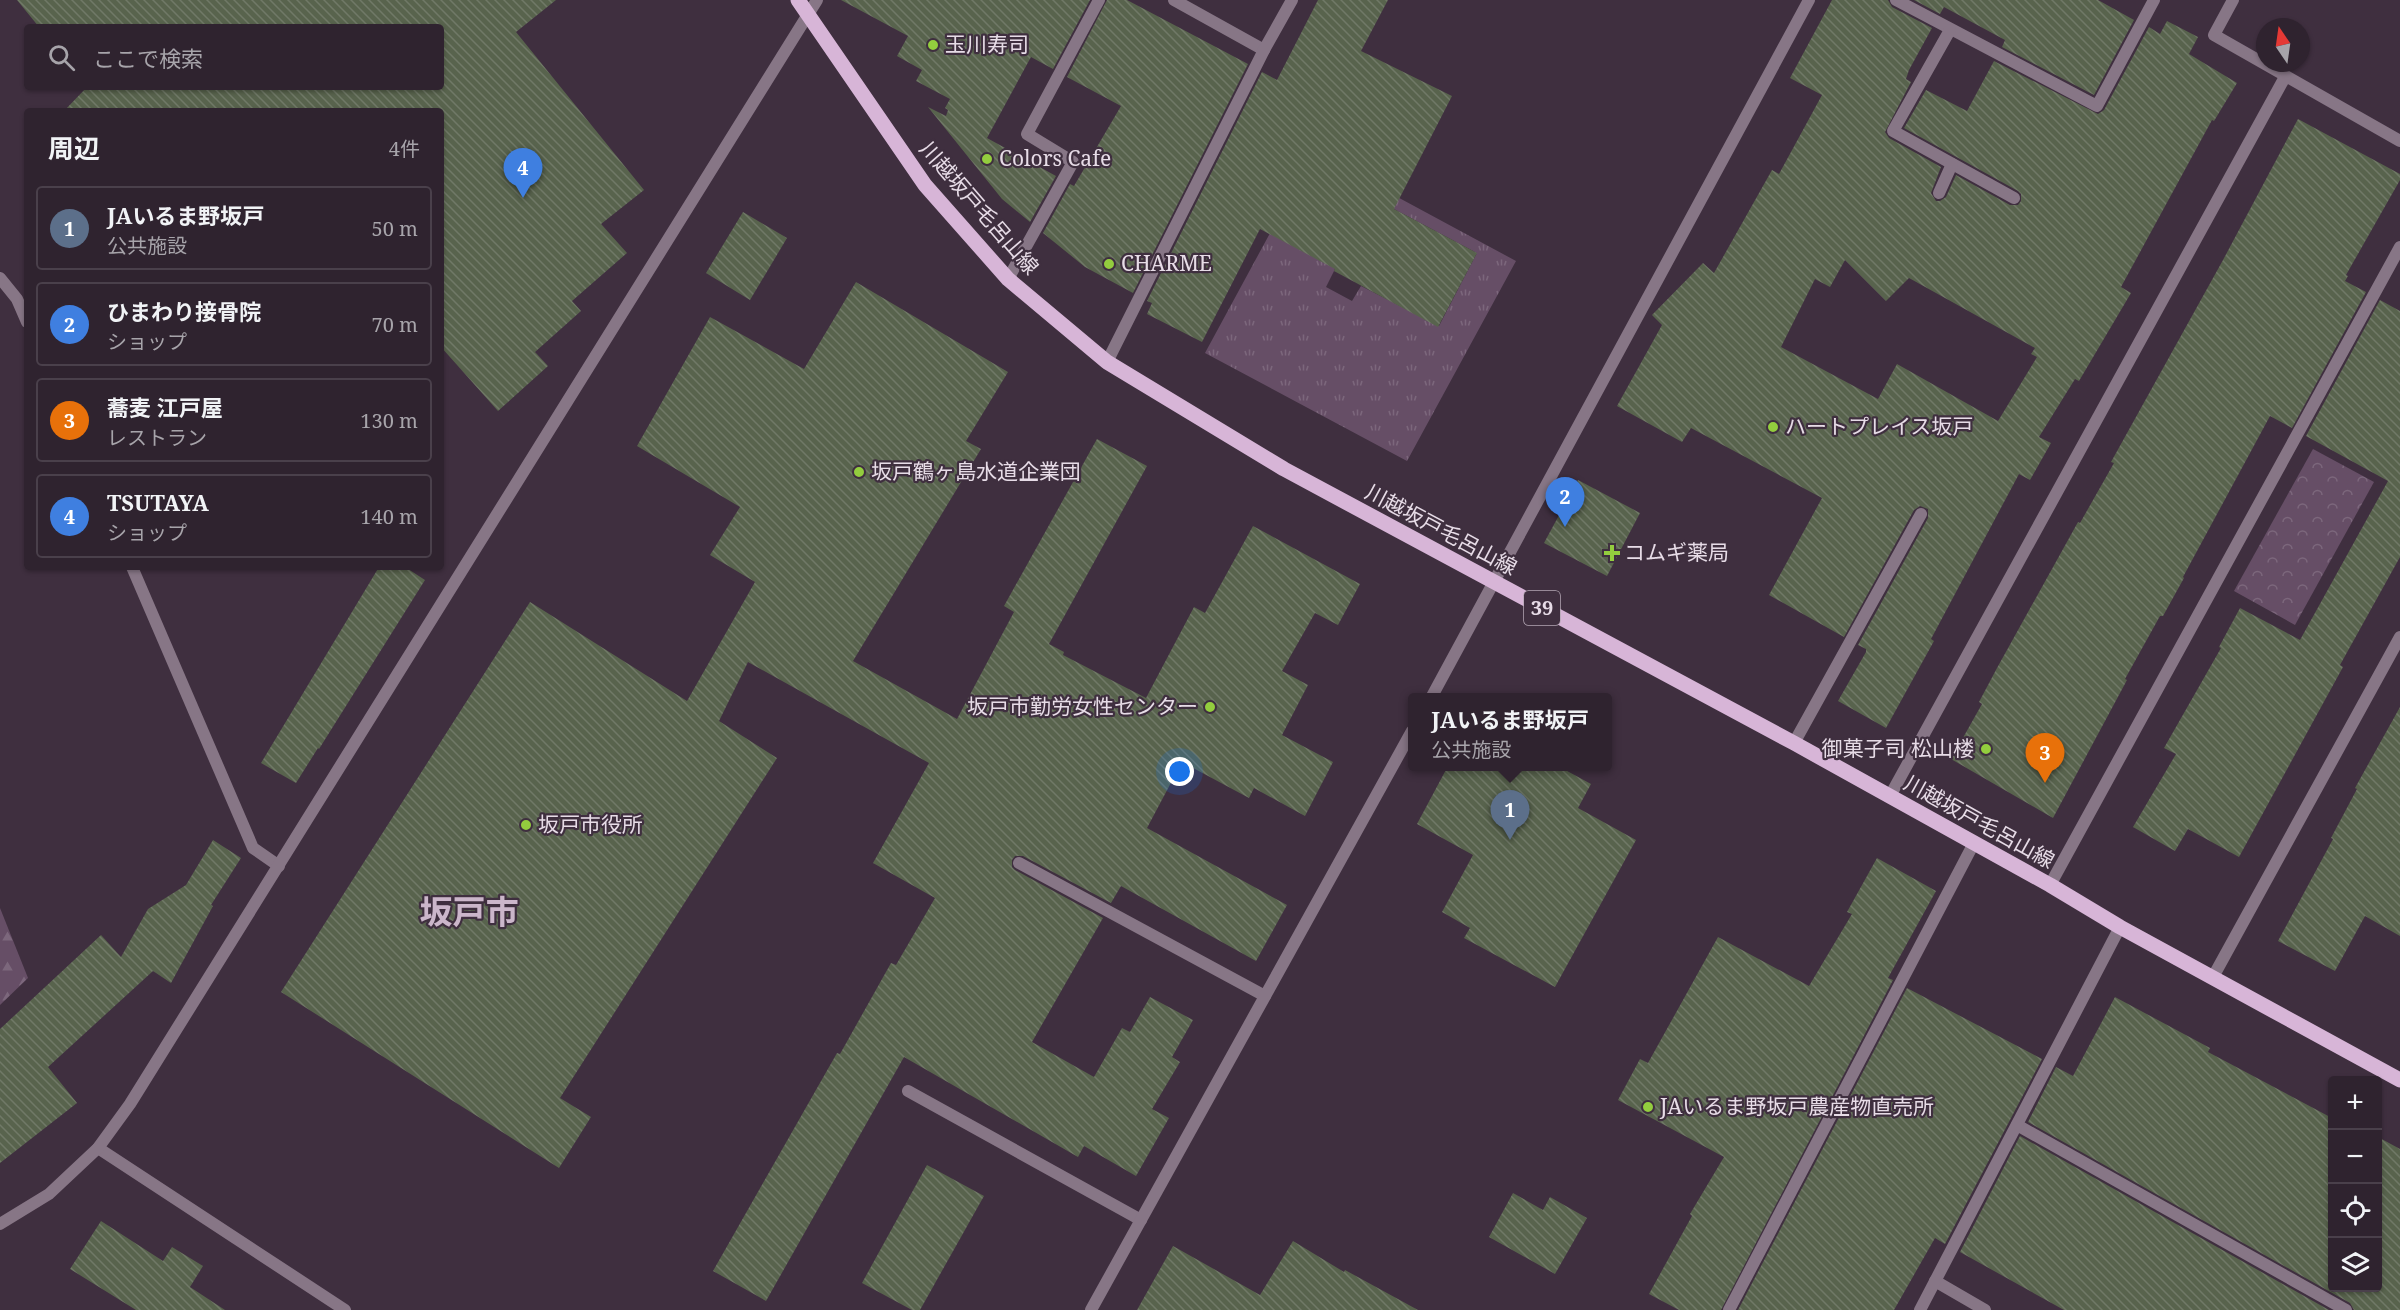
<!DOCTYPE html>
<html lang="ja">
<head>
<meta charset="utf-8">
<style>
	body { margin:0; font-family:"Noto Serif","Noto Sans JP",serif; background:#3b2f3b; color:#f1f3f6 }
	.controls { position:absolute; right:18px; bottom:18px; display:grid; overflow:hidden; border-radius:6px; box-shadow:0 2px 4px #0004 }
	.controls button { width:54px; height:54px; display:grid; place-items:center; padding:0; border:0; border-bottom:2px solid #4a404b; background:#2f232f; color:#f1f3f6; font:30px sans-serif }
	.compass { position:absolute; left:2256px; top:18px; width:54px; height:54px; border-radius:50%; background:#2f232f; box-shadow:0 2px 4px #0004; rotate:347deg }
	.you { position:absolute; left:1180px; top:772px; width:21px; height:21px; margin:-15px; border:4px solid #fff; border-radius:50%; background:#1a73e8; box-shadow:0 0 0 9px #1a73e833 }
	.badge { display:grid; place-items:center; width:39px; height:39px; border-radius:50%; background:#93cd3e; color:#fff; font-size:20px; font-weight:700 }
	.pin { position:absolute; translate:-50% -50px; filter:drop-shadow(0 2px 3px #0008) }
	.pin::after { content:''; position:absolute; top:32px; width:21px; height:18px; background:inherit; clip-path:polygon(0 0,100% 0,50% 100%) }
	.popup { position:absolute; left:1408px; top:693px; width:204px; height:78px; box-sizing:border-box; display:grid; place-content:center; border-radius:6px; background:#2f232f; filter:drop-shadow(0 2px 4px #0005); font-size:20px; white-space:nowrap; color:#a7a4aa }
	.popup b { font-size:22px; color:#f1f3f6 }
	.popup::after { content:''; position:absolute; left:50%; top:100%; margin-left:-12px; border:12px solid transparent; border-top-color:#2f232f }
	.list { margin:0; padding:0; list-style:none }
	h2 { display:flex; justify-content:space-between; align-items:center; height:78px; margin:0; padding:0 24px; font-size:26px }
	h2 small { font-size:20px; font-weight:400; color:#a7a4aa }
	.list li { display:grid; grid-template-columns:39px 1fr auto; gap:18px; align-items:center; box-sizing:border-box; height:84px; margin:0 12px 12px; padding:0 12px; border:2px solid #4a404b; border-radius:6px }
	.list b { display:block; font-size:22px; white-space:nowrap }
	.list p { margin:0; font-size:20px; white-space:nowrap; color:#a7a4aa }
	.list em { font-size:20px; font-style:normal; color:#a7a4aa }
	.icon { flex:none; width:33px; height:33px; fill:none; stroke:currentColor; stroke-width:2; stroke-linecap:round; stroke-linejoin:round }
	.map { position:relative; flex:none; width:2400px; height:1310px; overflow:hidden }
	.search { position:absolute; background:#2f232f; box-shadow:0 2px 4px #0004; left:24px; top:24px; width:420px; height:66px; display:flex; align-items:center; gap:15px; box-sizing:border-box; padding:0 21px; border-radius:6px; color:#a7a4aa; font-size:22px }
	.panel { position:absolute; background:#2f232f; box-shadow:0 2px 4px #0004; left:24px; top:108px; width:420px; height:462px; border-radius:6px }
	.map>svg:first-child { display:block }
	.grass { fill:url(#grass-tufts); fill-rule:evenodd }
	.forest { fill:url(#forest-firs) }
	.park { fill:url(#park-crowns) }
	.building { fill:url(#building-back-hatch); fill-rule:evenodd }
	.lines { fill:none; stroke-linecap:round; stroke-linejoin:round }
	.minor { stroke:#877686; stroke-width:12 }
	.tertiary { stroke:#877686; stroke-width:12 }
	.primary { stroke:#d7b5d7; stroke-width:15 }
	.poi-dot { fill:#93cd3e; stroke:#3f2f3f; stroke-width:2 }
	.labels { text-anchor:middle; stroke-width:4.5; stroke-linejoin:round; paint-order:stroke }
	.shield { fill:#3f2f3f; stroke:#b5a8b5; stroke-width:1.5 }
	.shield-label { font-size:20px; font-weight:bold; fill:#e7dce7 }
	.poi-label { font-size:21px; fill:#e7dce7; stroke:#3f2f3f; text-anchor:start }
	.street-label { font-size:21px; fill:#e7dce7; stroke:#3f2f3f }
	.town-label { font-size:33px; font-weight:bold; fill:#cbb6ca; stroke:#3f2f3f }
</style>
</head>
<body>
<div class="map">
<svg width="2400" height="1310" viewBox="0 0 2400 1310">
	<defs>
		<pattern id="grass-tufts" width="24" height="20" patternUnits="userSpaceOnUse" patternTransform="scale(1.5)"><rect width="24" height="20" fill="#664e66"/><path d="M3 7l-1-3M5 7V3M7 7l1-3M15 17l-1-3M17 17v-4M19 17l1-3" fill="none" stroke="#7c677c"/></pattern>
		<pattern id="forest-firs" width="22" height="20" patternUnits="userSpaceOnUse" patternTransform="scale(1.5)"><rect width="22" height="20" fill="#664e66"/><path d="M5 1l3.5 6h-7zM16 11l3.5 6h-7z" fill="#7c677c"/></pattern>
		<pattern id="park-crowns" width="20" height="18" patternUnits="userSpaceOnUse" patternTransform="scale(1.5)"><rect width="20" height="18" fill="#664e66"/><path d="M2 6a3 3 0 1 1 6 0M12 15a3 3 0 1 1 6 0" fill="none" stroke="#7c677c"/></pattern>
		<pattern id="building-back-hatch" width="6" height="6" patternUnits="userSpaceOnUse" patternTransform="scale(1.5)"><rect width="6" height="6" fill="#58634d"/><path d="M-1 5l2 2M0 0l6 6M5-1l2 2" fill="none" stroke="#707967"/></pattern>
	</defs>
	<rect width="100%" height="100%" fill="#3f2f3f"/>
	<path class="grass" d="M 1314,152 L 1516,261 L 1407,461 L 1205,353 ZM 1315,167 L 1477,253 L 1439,326 L 1361,286 L 1352,301 L 1326,287 L 1335,269 Z"/>
	<path class="forest" d="M 0,908 L 28,978 L 0,1005 Z"/>
	<path class="park" d="M 2313,449 L 2374,482 L 2295,625 L 2234,591 Z"/>
	<g class="building">
		<path d="M 17,0 L 556,0 L 516,32 L 644,190 L 601,224 L 627,253 L 572,301 L 581,311 L 535,352 L 548,366 L 498,411 L 441,347 L 441,111 L 64,111 L 87,87 L 441,87 L 441,27 L 39,27 Z"/>
		<path d="M 841,0 L 1090,0 L 1053,69 L 1031,57 L 987,138 L 1056,176 L 1030,222 L 1002,199 L 928,107 L 946,116 L 948,110 L 945,108 L 950,99 L 916,81 L 922,70 L 897,56 L 908,36 Z"/>
		<path d="M 1107,0 L 1127,0 L 1248,64 L 1133,293 L 1085,267 L 1043,233 L 1070,184 L 1074,186 L 1121,106 L 1067,77 Z"/>
		<path d="M 1318,0 L 1388,0 L 1361,51 L 1452,96 L 1394,209 L 1477,253 L 1438,327 L 1334,271 L 1335,269 L 1260,229 L 1202,342 L 1147,314 L 1152,303 L 1147,301 L 1262,72 L 1277,80 Z"/>
		<path d="M 1832,0 L 1888,0 L 1892,7 L 1932,28 L 1909,70 L 1906,79 L 1911,82 L 1885,132 L 1889,138 L 1941,167 L 1931,193 L 1936,201 L 1940,201 L 1946,197 L 1956,175 L 2010,205 L 2018,205 L 2021,201 L 2021,194 L 2018,191 L 1904,128 L 1926,90 L 1967,111 L 1994,61 L 2098,114 L 2104,110 L 2149,27 L 2160,34 L 2167,21 L 2198,37 L 2189,54 L 2237,83 L 2214,121 L 2212,120 L 2121,287 L 2131,293 L 2079,381 L 2075,379 L 2039,437 L 2051,443 L 2030,480 L 2019,474 L 1931,639 L 1934,641 L 1886,728 L 1838,701 L 1866,652 L 1866,649 L 1858,645 L 1928,518 L 1928,509 L 1920,506 L 1914,510 L 1844,637 L 1769,595 L 1822,498 L 1691,428 L 1682,442 L 1617,406 L 1662,325 L 1652,315 L 1703,263 L 1714,273 L 1772,170 L 1779,174 L 1822,95 L 1790,78 ZM 1845,260 L 1886,301 L 1909,278 L 2035,348 L 2031,354 L 2037,357 L 1998,421 L 1897,364 L 1878,399 L 1781,347 L 1815,279 L 1830,287 Z"/>
		<path d="M 1914,0 L 2098,0 L 2134,20 L 2094,95 L 2002,47 L 2005,40 L 1944,7 L 1940,14 Z"/>
		<path d="M 2298,119 L 2400,174 L 2400,180 L 2346,275 L 2348,276 L 2345,281 L 2366,292 L 2292,428 L 2270,416 L 2183,577 L 2184,578 L 2163,616 L 2160,616 L 2125,679 L 2127,680 L 2053,818 L 1951,759 L 1982,704 L 1979,702 L 1997,668 L 2078,522 L 2080,523 L 2114,463 L 2111,462 L 2223,260 Z"/>
		<path d="M 743,212 L 787,238 L 750,300 L 706,273 Z"/>
		<path d="M 856,282 L 1008,372 L 966,441 L 981,449 L 853,661 L 957,719 L 1014,612 L 1004,606 L 1097,439 L 1147,466 L 1049,644 L 1064,652 L 1063,655 L 1146,698 L 1194,607 L 1205,613 L 1253,526 L 1360,584 L 1338,625 L 1315,613 L 1282,671 L 1308,685 L 1282,735 L 1333,762 L 1305,816 L 1254,788 L 1249,798 L 1182,762 L 1147,828 L 1287,905 L 1256,961 L 1121,886 L 1111,903 L 1023,856 L 1015,856 L 1012,860 L 1012,867 L 1015,870 L 1103,918 L 1032,1042 L 1094,1077 L 1122,1028 L 1130,1032 L 1150,997 L 1193,1020 L 1172,1057 L 1180,1062 L 1152,1109 L 1169,1118 L 1136,1176 L 1084,1146 L 1078,1157 L 904,1057 L 766,1301 L 713,1271 L 837,1053 L 840,1054 L 891,963 L 896,965 L 935,898 L 873,863 L 929,763 L 748,662 L 719,721 L 777,758 L 560,1098 L 591,1117 L 559,1168 L 281,992 L 530,602 L 687,701 L 755,582 L 710,555 L 740,507 L 637,446 L 710,317 L 804,369 Z"/>
		<path d="M 2380,300 L 2400,311 L 2400,557 L 2340,665 L 2343,667 L 2239,857 L 2188,829 L 2175,851 L 2133,827 L 2176,754 L 2164,748 L 2221,648 L 2219,647 L 2240,608 L 2300,640 L 2388,481 L 2306,436 Z"/>
		<path d="M 1578,480 L 1640,513 L 1607,576 L 1544,543 Z"/>
		<path d="M 379,567 L 405,567 L 425,580 L 319,749 L 318,748 L 296,783 L 261,763 Z"/>
		<path d="M 2400,707 L 2400,936 L 2365,916 L 2335,971 L 2278,941 L 2333,839 L 2331,838 L 2357,789 L 2355,788 Z"/>
		<path d="M 1448,766 L 1558,766 L 1591,784 L 1578,808 L 1636,840 L 1555,987 L 1464,938 L 1470,928 L 1442,912 L 1473,855 L 1417,824 Z"/>
		<path d="M 213,840 L 241,858 L 211,905 L 213,906 L 171,983 L 153,971 L 48,1067 L 77,1103 L 0,1163 L 0,1029 L 101,935 L 121,957 L 148,909 L 186,885 Z"/>
		<path d="M 1877,858 L 1936,891 L 1888,978 L 1893,980 L 1721,1310 L 1679,1310 L 1649,1294 L 1692,1216 L 1690,1214 L 1724,1157 L 1618,1100 L 1640,1059 L 1648,1063 L 1718,937 L 1809,986 L 1852,914 L 1847,912 Z"/>
		<path d="M 1907,988 L 2042,1059 L 1945,1244 L 1935,1238 L 1894,1310 L 1738,1310 Z"/>
		<path d="M 2115,997 L 2210,1048 L 2208,1052 L 2332,1118 L 2332,1287 L 2378,1287 L 2378,1137 L 2400,1149 L 2400,1310 L 2354,1310 L 2350,1303 L 2028,1122 L 2056,1067 L 2073,1076 Z"/>
		<path d="M 2020,1136 L 2329,1310 L 2064,1310 L 1960,1252 Z"/>
		<path d="M 927,1165 L 984,1196 L 920,1310 L 912,1310 L 862,1283 Z"/>
		<path d="M 1513,1193 L 1543,1210 L 1550,1197 L 1587,1218 L 1555,1274 L 1489,1237 Z"/>
		<path d="M 101,1221 L 163,1261 L 172,1247 L 203,1266 L 190,1287 L 225,1310 L 136,1310 L 70,1269 Z"/>
		<path d="M 1293,1241 L 1344,1272 L 1345,1270 L 1418,1310 L 1137,1310 L 1173,1246 L 1260,1295 Z"/>
	</g>
	<g class="lines">
		<g class="minor">
			<path d="M 1174,0 L 1264,50"/>
			<path d="M 1896,0 L 2097,106 L 2154,0"/>
			<path d="M 2233,0 L 2214,35 L 2400,141"/>
			<path d="M 1950,30 L 1893,131 L 2014,198"/>
			<path d="M 1939,193 L 1952,164"/>
			<path d="M 0,278 L 17,299 L 27,322"/>
			<path d="M 1008,279 L 1073,162 L 1027,134 L 1099,0"/>
			<path d="M 1107,362 L 1264,50 L 1292,0"/>
			<path d="M 132,567 L 253,848 L 279,866"/>
			<path d="M 1431,698 L 1809,0"/>
			<path d="M 1794,743 L 1921,514"/>
			<path d="M 1890,796 L 2285,77"/>
			<path d="M 1019,863 L 1265,996"/>
			<path d="M 2050,885 L 2400,247"/>
			<path d="M 2213,977 L 2400,637"/>
			<path d="M 908,1091 L 1141,1220"/>
			<path d="M 2017,1125 L 2346,1310"/>
			<path d="M 1935,1281 L 1985,1310"/>
			<path d="M 1091,1310 L 1412,731"/>
			<path d="M 1729,1310 L 1974,843"/>
			<path d="M 1920,1310 L 2120,927"/>
		</g>
		<g class="tertiary">
			<path d="M 98,1148 L 345,1310"/>
			<path d="M 0,1224 L 49,1194 L 98,1148 L 130,1104 L 817,0"/>
		</g>
		<path class="primary" d="M 798,0 L 925,185 L 1008,279 L 1107,362 L 1284,469 L 1794,743 L 2050,885 L 2120,927 L 2400,1080"/>
	</g>
	<g class="poi-dot">
		<circle cx="933" cy="45" r="6"/>
		<circle cx="987" cy="159" r="6"/>
		<circle cx="1109" cy="264" r="6"/>
		<circle cx="1773" cy="427" r="6"/>
		<circle cx="859" cy="472" r="6"/>
		<path d="M1609 544h6v6h6v6h-6v6h-6v-6h-6v-6h6z"/>
		<circle cx="1210" cy="707" r="6"/>
		<circle cx="1986" cy="749" r="6"/>
		<circle cx="526" cy="825" r="6"/>
		<circle cx="1648" cy="1107" r="6"/>
	</g>
	<g class="labels">
		<rect class="shield" x="1524" y="591" width="36" height="34" rx="4.5"/>
		<g class="shield-label">
			<text x="1542" y="615">39</text>
		</g>
		<g class="poi-label">
			<text x="945" y="52">玉川寿司</text>
			<text x="999" y="166">Colors Cafe</text>
			<text x="1121" y="271">CHARME</text>
			<text x="1785" y="434">ハートプレイス坂戸</text>
			<text x="871" y="479">坂戸鶴ヶ島水道企業団</text>
			<text x="1624" y="560">コムギ薬局</text>
			<text x="1198" y="714" text-anchor="end">坂戸市勤労女性センター</text>
			<text x="1974" y="756" text-anchor="end">御菓子司 松山楼</text>
			<text x="538" y="832">坂戸市役所</text>
			<text x="1660" y="1114">JAいるま野坂戸農産物直売所</text>
		</g>
		<g class="street-label">
			<text transform="translate(979 208) rotate(49)" y="7">川越坂戸毛呂山線</text>
			<text transform="translate(1441 530) rotate(28)" y="7">川越坂戸毛呂山線</text>
			<text transform="translate(1979 822) rotate(29)" y="7">川越坂戸毛呂山線</text>
		</g>
		<g class="town-label">
			<text x="469" y="924">坂戸市</text>
		</g>
	</g>
</svg>
<div class="controls">
<button>+</button>
<button>−</button>
<button><svg class="icon" aria-label="locate" viewBox="0 0 24 24"><circle cx="12" cy="12" r="6"/><path d="M12 2v4M12 18v4M2 12h4M18 12h4"/></svg></button>
<button><svg class="icon" aria-label="layers" viewBox="0 0 24 24"><path d="M12 4l9 5-9 5-9-5zM3 14l9 5 9-5"/></svg></button>
</div>
<svg class="compass" viewBox="-18 -18 36 36"><path d="M0-13l5 13h-10z" fill="#e53935"/><path d="M0 13l5-13h-10z" fill="#a7a4aa"/></svg>
<div class="you"></div>
<div class="pin badge" style="left:1510px;top:840px;background:#5c6f8a">1</div>
<div class="popup"><b>JAいるま野坂戸</b>公共施設</div>
<div class="pin badge" style="left:1565px;top:527px;background:#3f7fe0">2</div>
<div class="pin badge" style="left:2045px;top:783px;background:#e8710a">3</div>
<div class="pin badge" style="left:523px;top:198px;background:#3f7fe0">4</div>
<div class="search"><svg class="icon" aria-label="search" viewBox="0 0 24 24"><circle cx="10" cy="10" r="6"/><path d="M15 15l6 6"/></svg>ここで検索</div>
<section class="panel">
<h2>周辺<small>4件</small></h2>
<ul class="list">
<li><span class="badge" style="background:#5c6f8a">1</span><div><b>JAいるま野坂戸</b><p>公共施設</p></div><em>50 m</em></li>
<li><span class="badge" style="background:#3f7fe0">2</span><div><b>ひまわり接骨院</b><p>ショップ</p></div><em>70 m</em></li>
<li><span class="badge" style="background:#e8710a">3</span><div><b>蕎麦 江戸屋</b><p>レストラン</p></div><em>130 m</em></li>
<li><span class="badge" style="background:#3f7fe0">4</span><div><b>TSUTAYA</b><p>ショップ</p></div><em>140 m</em></li>
</ul>
</section>
</div>
</body>
</html>
